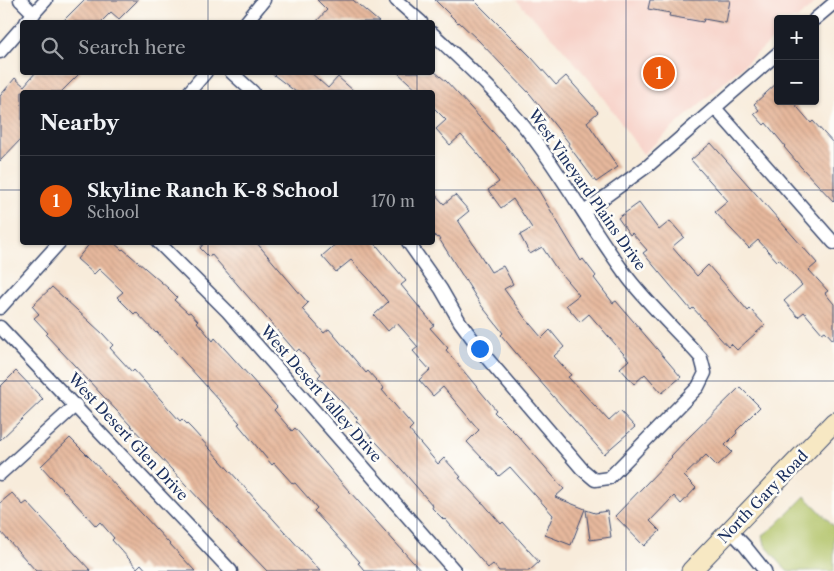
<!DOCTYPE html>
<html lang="en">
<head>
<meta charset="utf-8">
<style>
	body { margin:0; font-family:"Libre Caslon Text",serif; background:#242831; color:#f1f3f6 }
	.controls { position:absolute; right:15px; top:15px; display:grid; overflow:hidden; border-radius:5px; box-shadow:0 1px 4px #0004 }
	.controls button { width:45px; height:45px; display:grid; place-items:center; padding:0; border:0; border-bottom:1px solid #363941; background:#171b24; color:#f1f3f6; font:25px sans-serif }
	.you { position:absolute; left:479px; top:348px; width:18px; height:18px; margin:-12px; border:4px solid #fff; border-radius:50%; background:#1a73e8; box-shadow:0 0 0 8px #1a73e833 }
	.badge { display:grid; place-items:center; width:32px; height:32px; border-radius:50%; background:#ea580c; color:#fff; font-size:16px; font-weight:700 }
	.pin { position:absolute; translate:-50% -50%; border:2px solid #fff; box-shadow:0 1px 5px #0006 }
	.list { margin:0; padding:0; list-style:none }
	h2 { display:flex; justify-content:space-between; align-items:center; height:65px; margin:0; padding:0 20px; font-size:21px }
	h2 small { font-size:16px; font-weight:400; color:#9ea1a6 }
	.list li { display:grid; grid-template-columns:32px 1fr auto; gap:15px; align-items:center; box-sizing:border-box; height:90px; padding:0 20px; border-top:1px solid #363941 }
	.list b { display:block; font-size:19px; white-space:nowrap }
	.list p { margin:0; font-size:16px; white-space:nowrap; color:#9ea1a6 }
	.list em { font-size:16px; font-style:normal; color:#9ea1a6 }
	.icon { flex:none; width:28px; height:28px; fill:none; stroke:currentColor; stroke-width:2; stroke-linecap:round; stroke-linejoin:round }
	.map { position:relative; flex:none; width:834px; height:571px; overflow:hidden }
	.search { position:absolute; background:#171b24; box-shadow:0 1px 4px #0004; left:20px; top:20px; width:415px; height:55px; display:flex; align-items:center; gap:12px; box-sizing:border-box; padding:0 18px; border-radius:5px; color:#9ea1a6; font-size:19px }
	.panel { position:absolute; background:#171b24; box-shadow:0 1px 4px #0004; left:20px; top:90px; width:415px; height:155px; border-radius:5px }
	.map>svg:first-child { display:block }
	.built { fill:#f7d1c8 }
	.grass { fill:#afc164; stroke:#657861 }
	.building { fill:url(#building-back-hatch) }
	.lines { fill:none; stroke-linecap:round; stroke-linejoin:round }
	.minor-casing { stroke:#3c4b71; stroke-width:15 }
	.secondary-casing { stroke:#3c4b71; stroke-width:21 }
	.minor { stroke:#fff; stroke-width:12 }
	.secondary { stroke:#f7e8c3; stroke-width:19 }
	.grid { fill:none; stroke:#1b2f5e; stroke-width:1; stroke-opacity:0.55 }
	.labels { text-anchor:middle; stroke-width:5; stroke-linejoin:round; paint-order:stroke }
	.street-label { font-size:15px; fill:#1b2f5e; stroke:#fdfcf7 }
</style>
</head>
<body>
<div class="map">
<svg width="834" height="571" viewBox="0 0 834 571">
	<defs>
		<pattern id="building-back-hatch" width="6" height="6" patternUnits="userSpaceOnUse" patternTransform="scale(1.25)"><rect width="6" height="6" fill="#e6b89c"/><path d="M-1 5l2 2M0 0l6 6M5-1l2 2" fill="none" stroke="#c59e89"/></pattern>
	</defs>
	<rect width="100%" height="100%" fill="#fdfcf7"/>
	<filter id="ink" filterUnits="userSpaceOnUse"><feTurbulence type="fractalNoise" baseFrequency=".02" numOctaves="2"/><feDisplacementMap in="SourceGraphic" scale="10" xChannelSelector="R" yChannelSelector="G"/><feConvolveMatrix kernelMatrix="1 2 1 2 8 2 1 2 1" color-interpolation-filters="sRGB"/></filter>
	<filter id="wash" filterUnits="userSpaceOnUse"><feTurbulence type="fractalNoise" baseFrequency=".0096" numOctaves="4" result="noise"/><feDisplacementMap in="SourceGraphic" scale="20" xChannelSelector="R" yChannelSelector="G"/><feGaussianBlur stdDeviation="1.12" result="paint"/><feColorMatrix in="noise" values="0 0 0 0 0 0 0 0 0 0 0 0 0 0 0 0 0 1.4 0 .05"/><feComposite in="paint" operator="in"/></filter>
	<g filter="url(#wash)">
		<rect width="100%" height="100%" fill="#f8ecdb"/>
		<path class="built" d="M 516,0 L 818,0 L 797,19 L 778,19 L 778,35 L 643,154 L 593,84 L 557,42 Z"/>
		<path class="grass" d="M 805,496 L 834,526 L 834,571 L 787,571 L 765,545 L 763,535 L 775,526 Z"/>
		<g id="blocks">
			<g class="building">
				<path d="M 84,0 L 138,0 L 119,19 L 111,12 L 101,22 L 62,22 Z"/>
				<path d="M 317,0 L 353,0 L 379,22 L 316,22 L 327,10 Z"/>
				<path d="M 435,0 L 474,0 L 532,58 L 556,85 L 566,76 L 598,112 L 587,122 L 618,167 L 596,182 L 568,145 L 569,143 L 530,94 L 478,40 L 459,22 L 458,23 Z"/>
				<path d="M 650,0 L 730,0 L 726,23 L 704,19 L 703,22 L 669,16 L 670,13 L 648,9 Z"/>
				<path d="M 36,72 L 81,72 L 61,92 L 22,92 L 22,138 L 0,161 L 0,96 L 15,78 L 24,86 Z"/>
				<path d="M 270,72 L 310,72 L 328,88 L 338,77 L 355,92 L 296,92 Z"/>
				<path d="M 397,72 L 435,72 L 446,81 L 505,145 L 539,191 L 581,261 L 583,259 L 596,276 L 594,278 L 613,303 L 616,301 L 681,377 L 662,393 L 645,374 L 634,384 L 620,368 L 629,360 L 589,314 L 580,322 L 566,305 L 579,295 L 556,268 L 542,247 L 530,254 L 520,235 L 532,228 L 513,199 L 501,208 L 488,190 L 499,182 L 479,155 L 461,135 L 450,145 L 436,129 L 446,120 L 432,106 L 432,92 L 419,92 Z"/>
				<path d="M 778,82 L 778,101 L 792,101 L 811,123 L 813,121 L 834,144 L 834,202 L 801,167 L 784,147 L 785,146 L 766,123 L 764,125 L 754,114 L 759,110 L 754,104 Z"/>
				<path d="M 711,143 L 817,263 L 809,270 L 828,291 L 825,293 L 834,304 L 834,341 L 825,331 L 822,333 L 804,312 L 798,317 L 784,301 L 802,285 L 779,259 L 777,261 L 758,240 L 749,248 L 715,212 L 728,201 L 691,160 Z"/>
				<path d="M 432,191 L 444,204 L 455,195 L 469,211 L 458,220 L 491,272 L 503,266 L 513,284 L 504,289 L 525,318 L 542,338 L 550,330 L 564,347 L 554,356 L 571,375 L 568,377 L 609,421 L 620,411 L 635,427 L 604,454 L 530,370 L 501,335 L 503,333 L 481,305 L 438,237 L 437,238 L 432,233 Z"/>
				<path d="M 639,203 L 659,230 L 670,221 L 684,237 L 672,247 L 697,276 L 708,265 L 748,311 L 750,309 L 765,325 L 737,350 L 731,344 L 728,347 L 693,308 L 691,310 L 643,253 L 647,250 L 632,233 L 630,235 L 618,218 Z"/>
				<path d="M 91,242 L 113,242 L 122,250 L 123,249 L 168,288 L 177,297 L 174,300 L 188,313 L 190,312 L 198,321 L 197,322 L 213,341 L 215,338 L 277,407 L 274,410 L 292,431 L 295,428 L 341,482 L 421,571 L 365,571 L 358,563 L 360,562 L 314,511 L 317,508 L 295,483 L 293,484 L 274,463 L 272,465 L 238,424 L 240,423 L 157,332 L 156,333 L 136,312 L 134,314 L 117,297 L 123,292 L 99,269 L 94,274 L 77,259 Z"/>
				<path d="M 205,242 L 256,242 L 308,303 L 302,309 L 324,333 L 329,329 L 366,373 L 368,371 L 384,389 L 382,390 L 413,426 L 409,430 L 438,464 L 444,458 L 461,477 L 459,478 L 482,503 L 483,503 L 501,524 L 503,522 L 539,562 L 529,571 L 499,571 L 493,564 L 488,568 L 445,519 L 444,520 L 432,508 L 433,506 L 396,463 L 356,421 L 358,419 L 318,377 L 321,374 L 299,349 L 296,352 L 211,254 L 209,257 L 200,248 Z"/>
				<path d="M 338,242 L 374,242 L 406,281 L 401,285 L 434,325 L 430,328 L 448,348 L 446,350 L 496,410 L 494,412 L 519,437 L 564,489 L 555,497 L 585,509 L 571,545 L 545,535 L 553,515 L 510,467 L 499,476 L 467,442 L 479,430 L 443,387 L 433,396 L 419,380 L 430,370 L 413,351 L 418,347 L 397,323 L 388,331 L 374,315 L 388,302 L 368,278 L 351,260 L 336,272 L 322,256 Z"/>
				<path d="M 52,287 L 103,334 L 113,345 L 110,348 L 132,372 L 134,370 L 180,421 L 182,419 L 192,429 L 320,571 L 267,571 L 243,546 L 46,335 L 48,333 L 34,318 L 39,314 L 32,306 Z"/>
				<path d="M 16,371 L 43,399 L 0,440 L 0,387 Z"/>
				<path d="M 740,387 L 760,407 L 736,431 L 737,433 L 725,445 L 732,452 L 717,466 L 706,455 L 684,476 L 696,488 L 681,504 L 674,496 L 650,521 L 660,531 L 644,546 L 615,516 L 672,457 L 671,456 L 688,438 Z"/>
				<path d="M 70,438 L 91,459 L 195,571 L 147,571 L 141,564 L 137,568 L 112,540 L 114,538 L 100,522 L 96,526 L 41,466 Z"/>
				<path d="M 12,493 L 23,505 L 27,502 L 91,571 L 36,571 L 0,531 L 0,503 Z"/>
				<path d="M 586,510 L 595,513 L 607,511 L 611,537 L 590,540 Z"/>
			</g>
		</g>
	</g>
	<g filter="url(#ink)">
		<use href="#blocks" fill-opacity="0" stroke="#3c4b71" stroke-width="1"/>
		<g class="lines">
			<defs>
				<g id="minor">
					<path d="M 20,0 L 34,14"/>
					<path d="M 396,0 L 421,22"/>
					<path d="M 815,19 L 834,3"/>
					<path d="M 26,22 L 46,0"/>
					<path d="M 246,22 L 264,0"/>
					<path d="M 0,52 L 22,27"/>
					<path d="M 231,72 L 253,92"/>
					<path d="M 189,92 L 206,72"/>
					<path d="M 715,108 L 834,243"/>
					<path d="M 584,212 L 649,165 L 778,53"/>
					<path d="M 158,242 L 228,312 L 455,571"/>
					<path d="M 408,242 L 441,289 L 460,322 L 486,357 L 582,469 L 595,480 L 609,478 L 698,387 L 705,373 L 701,358 C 678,332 651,307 629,279 C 598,238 572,192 542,150 C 511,106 472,70 432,33"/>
					<path d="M 0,308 L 60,242"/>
					<path d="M 0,327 L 231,571"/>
					<path d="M 0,474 L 76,405"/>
					<path d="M 730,530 L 745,546 L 765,571"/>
				</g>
				<path id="secondary" d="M 691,571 L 834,422"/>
			</defs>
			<use href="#minor" class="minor-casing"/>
			<use href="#secondary" class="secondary-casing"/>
			<use href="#minor" class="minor"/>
			<use href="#secondary" class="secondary"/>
		</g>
	</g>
	<path class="grid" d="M 208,0 L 208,22M 417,0 L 417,22M 626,0 L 626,571M 208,72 L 208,92M 417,72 L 417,92M 0,190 L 22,190M 432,190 L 834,190M 208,242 L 208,571M 417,242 L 417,571M 0,381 L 834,381"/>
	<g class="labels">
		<g class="street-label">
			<text transform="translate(587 190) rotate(55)" y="5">West Vineyard Plains Drive</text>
			<text transform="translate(321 394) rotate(49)" y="5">West Desert Valley Drive</text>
			<text transform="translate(128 437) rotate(47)" y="5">West Desert Glen Drive</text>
			<text transform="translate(763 497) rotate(-46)" y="5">North Gary Road</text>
		</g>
	</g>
</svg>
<div class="controls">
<button>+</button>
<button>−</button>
</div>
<div class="you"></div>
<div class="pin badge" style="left:659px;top:73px">1</div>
<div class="search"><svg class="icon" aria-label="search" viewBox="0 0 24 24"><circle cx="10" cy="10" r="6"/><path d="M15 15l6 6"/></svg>Search here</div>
<section class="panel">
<h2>Nearby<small></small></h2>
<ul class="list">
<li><span class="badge">1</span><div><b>Skyline Ranch K-8 School</b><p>School</p></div><em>170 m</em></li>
</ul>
</section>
</div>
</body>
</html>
